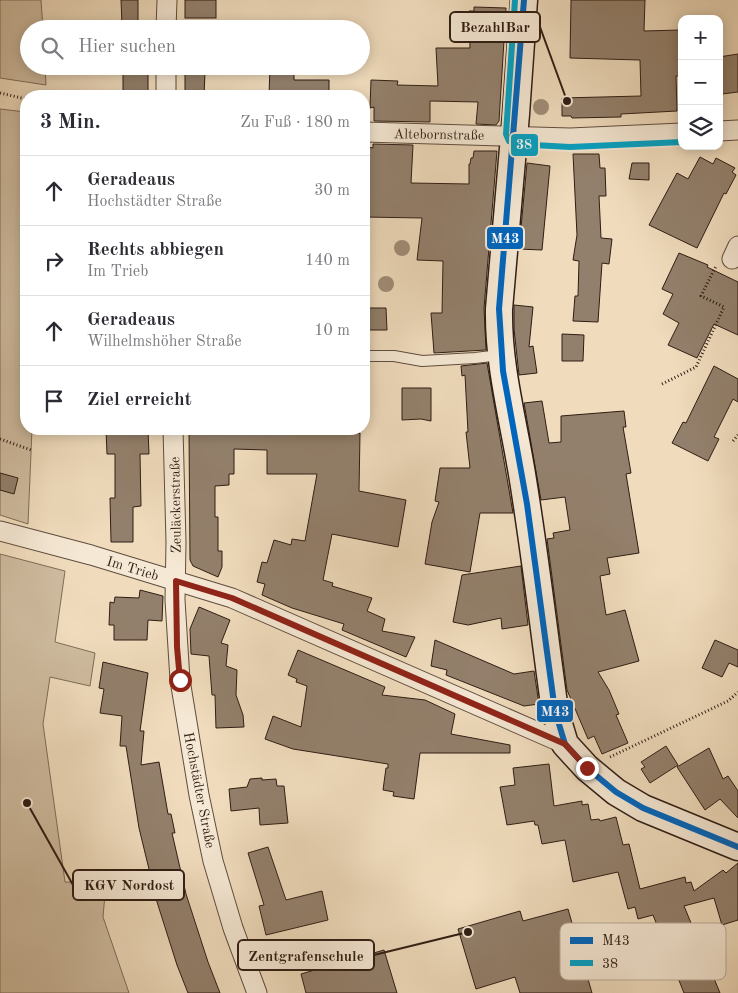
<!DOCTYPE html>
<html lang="de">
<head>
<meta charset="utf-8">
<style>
	body { margin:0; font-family:"Old Standard TT",serif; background:#f2f2f3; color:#2b2b33 }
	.controls { position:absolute; right:15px; top:15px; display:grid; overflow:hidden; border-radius:10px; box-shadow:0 2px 12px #0003 }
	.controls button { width:45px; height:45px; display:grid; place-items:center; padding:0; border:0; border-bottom:1px solid #e1e1e2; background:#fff; color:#2b2b33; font:25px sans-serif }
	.stop { position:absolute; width:15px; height:15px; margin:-11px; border:4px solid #8f2418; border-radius:50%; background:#fff }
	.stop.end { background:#8f2418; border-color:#fff; box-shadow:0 1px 5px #0008 }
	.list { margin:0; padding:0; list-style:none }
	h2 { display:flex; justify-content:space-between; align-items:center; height:65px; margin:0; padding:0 20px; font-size:21px }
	h2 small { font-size:16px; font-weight:400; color:#7c7c81 }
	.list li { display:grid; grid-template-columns:32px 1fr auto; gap:15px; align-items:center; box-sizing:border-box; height:70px; padding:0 20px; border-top:1px solid #e1e1e2 }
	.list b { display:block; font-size:19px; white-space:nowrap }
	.list p { margin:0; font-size:16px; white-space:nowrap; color:#7c7c81 }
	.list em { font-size:16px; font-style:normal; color:#7c7c81 }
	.icon { flex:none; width:28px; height:28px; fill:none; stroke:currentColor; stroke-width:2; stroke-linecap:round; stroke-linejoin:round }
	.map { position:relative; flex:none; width:738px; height:993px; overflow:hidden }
	.search { position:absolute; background:#fff; box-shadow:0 2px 12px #0003; left:20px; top:20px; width:350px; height:55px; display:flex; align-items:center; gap:12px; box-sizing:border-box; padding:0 18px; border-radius:28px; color:#7c7c81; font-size:19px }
	.panel { position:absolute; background:#fff; box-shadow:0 2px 12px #0003; left:20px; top:90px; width:350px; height:345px; border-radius:20px }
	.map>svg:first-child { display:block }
	.green { fill:#cfbca0; stroke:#7f6c5a }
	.building { fill:#93806c; stroke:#2f1d14 }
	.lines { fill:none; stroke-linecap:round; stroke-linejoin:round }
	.lane-casing { stroke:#5f4d3e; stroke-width:12 }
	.street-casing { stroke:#5f4d3e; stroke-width:21 }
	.secondary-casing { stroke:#2f1d14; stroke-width:29 }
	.path { stroke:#2f1d14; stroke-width:3; stroke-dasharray:1 2.5; stroke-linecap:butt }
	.lane { stroke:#f5e8d4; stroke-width:10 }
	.street { stroke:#f5e8d4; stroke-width:19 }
	.secondary { stroke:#f5e8d4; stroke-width:26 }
	.bus-1-casing { stroke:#f5e8d4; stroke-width:10 }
	.bus-2-casing { stroke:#f5e8d4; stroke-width:10 }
	.bus-1 { stroke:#0065bd; stroke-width:6 }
	.bus-2 { stroke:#02a2c5; stroke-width:6 }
	.tree { fill:#a08d77 }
	.route { stroke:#8f2418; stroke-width:6 }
	.labels { text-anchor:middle; stroke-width:5; stroke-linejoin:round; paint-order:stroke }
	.street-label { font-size:14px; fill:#2f1d14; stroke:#f5e8d4 }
	.key { fill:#f5e8d4; stroke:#baab9a; stroke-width:1 }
	.key-label { font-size:14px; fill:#2f1d14 }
	.leader { fill:none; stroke:#2f1d14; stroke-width:2 }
	.callout-dot { fill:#2f1d14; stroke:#f5e8d4; stroke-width:2 }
	.callout { fill:#f5e8d4; stroke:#2f1d14; stroke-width:2 }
	.callout-label { font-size:15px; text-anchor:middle; font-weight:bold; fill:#2f1d14 }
	.line-badge { stroke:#f5e8d4; stroke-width:2 }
	.badge-label { font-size:14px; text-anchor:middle; font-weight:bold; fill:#fff }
</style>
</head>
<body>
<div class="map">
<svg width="738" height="993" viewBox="0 0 738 993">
	<rect width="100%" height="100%" fill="#f0dcbd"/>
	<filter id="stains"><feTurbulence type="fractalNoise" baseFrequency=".004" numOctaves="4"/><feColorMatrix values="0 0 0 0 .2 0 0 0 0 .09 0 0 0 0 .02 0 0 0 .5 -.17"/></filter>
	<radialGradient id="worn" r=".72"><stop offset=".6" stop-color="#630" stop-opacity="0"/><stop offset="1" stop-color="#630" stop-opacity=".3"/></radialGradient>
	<g class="green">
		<path d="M 0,0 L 41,0 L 43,29 L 29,29 L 29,66 L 45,66 L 46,85 L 0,78 Z"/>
		<path d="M 0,109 L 26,112 L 26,429 L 32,429 L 28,524 L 0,515 Z"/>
		<path d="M 0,554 L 65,571 L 55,642 L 95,653 L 90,686 L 50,677 L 43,724 L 65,882 L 106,883 L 103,917 L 129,993 L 0,993 Z"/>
	</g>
	<g class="building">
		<path d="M 121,0 L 138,0 L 138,25 L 122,25 Z"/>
		<rect x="185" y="0" width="31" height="18"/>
		<path d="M 571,0 L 645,0 L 644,31 L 680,30 L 681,76 L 676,76 L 677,111 L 621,114 L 621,117 L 572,118 L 571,116 L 562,116 L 562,98 L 641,96 L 640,60 L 570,58 Z"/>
		<path d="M 474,7 L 506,8 L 499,121 L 496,125 L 476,124 L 478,102 L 430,101 L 430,122 L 374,121 L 374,107 L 370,108 L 371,80 L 398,81 L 397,85 L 438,86 L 436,48 L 470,48 L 469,11 L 474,11 Z"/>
		<path d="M 738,54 L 738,92 L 722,94 L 719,57 Z"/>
		<rect x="123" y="66" width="25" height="30"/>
		<path d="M 270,66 L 294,67 L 294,80 L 329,80 L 329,96 L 269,96 Z"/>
		<path d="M 185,71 L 205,72 L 204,96 L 185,96 Z"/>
		<path d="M 373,144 L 413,145 L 411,183 L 469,184 L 469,164 L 470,164 L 471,158 L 473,158 L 474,151 L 497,151 L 484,308 L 486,350 L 434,353 L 431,313 L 442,313 L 443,261 L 417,260 L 422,218 L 364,217 L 364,193 L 366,193 L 367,147 L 373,148 Z"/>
		<path d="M 573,154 L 599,154 L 600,168 L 605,168 L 606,196 L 599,196 L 601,238 L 612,239 L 609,264 L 602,263 L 598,322 L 573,321 L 575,296 L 578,296 L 579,261 L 573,260 L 577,235 Z"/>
		<path d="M 700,157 L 713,164 L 716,158 L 735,168 L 732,172 L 736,175 L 726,194 L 724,193 L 697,248 L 649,225 L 677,173 L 688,179 Z"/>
		<path d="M 527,163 L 550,166 L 542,250 L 519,249 Z"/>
		<path d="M 632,163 L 649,163 L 649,180 L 629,179 Z"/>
		<path d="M 679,253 L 708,265 L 707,267 L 738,282 L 738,335 L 714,324 L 697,358 L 668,345 L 679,323 L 663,314 L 673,294 L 662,289 Z"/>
		<path d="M 514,305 L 533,307 L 529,347 L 533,346 L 537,373 L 519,375 L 514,329 Z"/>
		<path d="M 364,308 L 386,308 L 387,330 L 364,330 Z"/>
		<path d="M 562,334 L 584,335 L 583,361 L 562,361 Z"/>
		<path d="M 487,363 L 513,513 L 480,513 L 470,572 L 425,564 L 432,522 L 439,502 L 435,501 L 440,468 L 470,468 L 466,432 L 468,432 L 465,375 L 462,376 L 461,366 Z"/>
		<path d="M 714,366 L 738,379 L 738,402 L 733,399 L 714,437 L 719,439 L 708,461 L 672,443 L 683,422 L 686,423 Z"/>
		<path d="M 402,388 L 431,388 L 431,421 L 421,419 L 402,420 Z"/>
		<path d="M 542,401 L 549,443 L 561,442 L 561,416 L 624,411 L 626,427 L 623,427 L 631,473 L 626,474 L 639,553 L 607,558 L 610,574 L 600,576 L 606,615 L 625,610 L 639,661 L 598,672 L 609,690 L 619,714 L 616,715 L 628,743 L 602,754 L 594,736 L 588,739 L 567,690 L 547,539 L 554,538 L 553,533 L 570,530 L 565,497 L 541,500 L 524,403 Z"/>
		<path d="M 108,429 L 148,430 L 149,454 L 140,454 L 141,506 L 133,507 L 133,542 L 111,542 L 110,498 L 115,498 L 115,454 L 107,454 L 106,431 L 108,431 Z"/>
		<path d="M 189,429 L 219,429 L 219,432 L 233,433 L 233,434 L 360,433 L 359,491 L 406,500 L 398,547 L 332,534 L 323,580 L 333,583 L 332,586 L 372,598 L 367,611 L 385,619 L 382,631 L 415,637 L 406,657 L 342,630 L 344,624 L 292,608 L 262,595 L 265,584 L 257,582 L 262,562 L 267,563 L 274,540 L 291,545 L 292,539 L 305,541 L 317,474 L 267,474 L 267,450 L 234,449 L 234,474 L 229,474 L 229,485 L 215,486 L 215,517 L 218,517 L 218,551 L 222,551 L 222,567 L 218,577 L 193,566 L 190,560 Z"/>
		<path d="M 0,473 L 18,478 L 14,494 L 0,490 Z"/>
		<path d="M 521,566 L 528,625 L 502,629 L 501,618 L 468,625 L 453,622 L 462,575 Z"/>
		<path d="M 140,590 L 163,596 L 162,621 L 148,620 L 147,640 L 114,640 L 114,625 L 109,625 L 110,602 L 114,603 L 115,597 L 139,598 Z"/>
		<path d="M 199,607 L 230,620 L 221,643 L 228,645 L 226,666 L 237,670 L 236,695 L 243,715 L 244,727 L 216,728 L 215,695 L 212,695 L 209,656 L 191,654 L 190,629 Z"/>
		<path d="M 435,640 L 514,674 L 534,671 L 539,704 L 524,706 L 446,675 L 447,670 L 431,666 Z"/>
		<path d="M 715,640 L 738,650 L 738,667 L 729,663 L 722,677 L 702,668 Z"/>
		<path d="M 298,650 L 385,687 L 382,695 L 425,700 L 455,714 L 451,734 L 510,745 L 510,753 L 420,753 L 414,799 L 393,796 L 394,792 L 383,790 L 386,768 L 388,768 L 388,764 L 293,749 L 265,739 L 273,716 L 301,727 L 307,686 L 296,682 L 297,679 L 288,675 Z"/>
		<path d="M 103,662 L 148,673 L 140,731 L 144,731 L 141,765 L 159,762 L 168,814 L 171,814 L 175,833 L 172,833 L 186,894 L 208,962 L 220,993 L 188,993 L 177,965 L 157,902 L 139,828 L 126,746 L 120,746 L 122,716 L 100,713 L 104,689 L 99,688 Z"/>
		<path d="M 666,746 L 678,765 L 650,783 L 641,769 L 645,767 L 641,762 Z"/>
		<path d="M 709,748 L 723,779 L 728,776 L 738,791 L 738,818 L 720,799 L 705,810 L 677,767 Z"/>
		<path d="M 549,764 L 554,806 L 582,801 L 582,805 L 588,804 L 591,820 L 599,819 L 600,821 L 616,817 L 623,845 L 629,844 L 640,889 L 685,877 L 686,883 L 691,882 L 694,891 L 723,870 L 726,873 L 738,863 L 738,920 L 722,925 L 714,898 L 684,906 L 720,993 L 684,993 L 653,915 L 638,919 L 635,907 L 628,909 L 618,872 L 573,882 L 565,840 L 542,844 L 538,825 L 535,825 L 534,821 L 507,825 L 500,787 L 515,785 L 513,768 Z"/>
		<path d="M 262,778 L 262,780 L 276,779 L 277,786 L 284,786 L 288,823 L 260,825 L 259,808 L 231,811 L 229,789 L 247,787 L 250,779 Z"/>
		<path d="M 268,847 L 286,900 L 322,891 L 328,920 L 266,935 L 259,906 L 264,905 L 248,853 Z"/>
		<path d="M 568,909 L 592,993 L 520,993 L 515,977 L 476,989 L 458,929 L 520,911 L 523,921 Z"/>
		<path d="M 384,950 L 397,993 L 306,993 L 301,974 Z"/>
	</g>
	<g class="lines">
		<defs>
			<path id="lane" d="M 364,356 L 394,356 L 422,361 L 475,358 L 500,355"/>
			<g id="street">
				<path d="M 166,29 L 167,0"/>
				<path d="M 166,96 L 166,66"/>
				<path d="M 719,131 L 738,130"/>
				<path d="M 364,132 L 570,138 L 682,133"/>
				<path d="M 732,259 L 738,246"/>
				<path d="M 173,429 L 176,542 L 175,600 L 180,680 L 199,795 L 213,861 L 233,928 L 257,993"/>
				<path d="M 0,531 L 91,555 L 232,598 L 565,744"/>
			</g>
			<path id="secondary" d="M 524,0 L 516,114 L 499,309 C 498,365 513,419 522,474 C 535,553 544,632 555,711 L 565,744 L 587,768 L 616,792 L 643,808 L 738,847"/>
		</defs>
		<use href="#lane" class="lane-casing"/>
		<use href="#street" class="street-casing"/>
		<use href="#secondary" class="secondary-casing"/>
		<g class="path">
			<path d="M 0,93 L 26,99"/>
			<path d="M 662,384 L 696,367 L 724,307 L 701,296 L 716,266"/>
			<path d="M 0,439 L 31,450"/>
			<path d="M 733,441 L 738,435"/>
			<path d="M 610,757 L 728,701 L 738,692"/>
		</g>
		<use href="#lane" class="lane"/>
		<use href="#street" class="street"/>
		<use href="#secondary" class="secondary"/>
		<defs>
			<path id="bus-1" d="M 524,0 L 499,309 L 503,371 L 527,504 L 555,711 L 565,744 L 587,768 L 616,792 L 643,808 L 738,847"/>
			<path id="bus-2" d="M 515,0 L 506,134 L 509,141 L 515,144 L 570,147 L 682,142"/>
		</defs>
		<use href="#bus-1" class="bus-1-casing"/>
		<use href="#bus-2" class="bus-2-casing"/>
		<use href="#bus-1" class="bus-1"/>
		<use href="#bus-2" class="bus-2"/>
	</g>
	<g class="tree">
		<circle cx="541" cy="107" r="8"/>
		<circle cx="402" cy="248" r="8"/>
		<circle cx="386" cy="284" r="8"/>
	</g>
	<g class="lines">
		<path class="route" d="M 180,680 L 177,647 L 176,581 L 232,598 L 565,744 L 587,768"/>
	</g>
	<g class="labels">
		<g class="street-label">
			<text transform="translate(439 134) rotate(1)" y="5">Altebornstraße</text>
			<text transform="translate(175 505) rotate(-91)" y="5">Zeuläckerstraße</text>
			<text transform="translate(133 568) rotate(17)" y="5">Im Trieb</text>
			<text transform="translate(200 790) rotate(79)" y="5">Hochstädter Straße</text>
		</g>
	</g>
	<rect x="560" y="923" width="166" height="57" rx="8" class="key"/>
	<rect x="570" y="937" width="23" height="7" fill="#0065bd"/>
	<rect x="570" y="960" width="23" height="6" fill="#02a2c5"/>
	<g class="key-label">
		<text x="602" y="945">M43</text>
		<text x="602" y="968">38</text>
	</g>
	<path class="leader" d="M567 101L540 27M27 803L73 885M468 932L374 955"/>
	<g class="callout-dot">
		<circle cx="567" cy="101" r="5"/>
		<circle cx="27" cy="803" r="5"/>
		<circle cx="468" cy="932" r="5"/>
	</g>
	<g class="callout">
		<rect x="450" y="12" width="90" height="30" rx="5"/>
		<rect x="73" y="870" width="111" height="30" rx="5"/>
		<rect x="238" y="940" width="136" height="30" rx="5"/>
	</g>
	<g class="callout-label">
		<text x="495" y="32">BezahlBar</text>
		<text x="129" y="890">KGV Nordost</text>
		<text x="306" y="961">Zentgrafenschule</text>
	</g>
	<g class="line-badge">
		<rect x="510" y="133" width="29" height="24" rx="5" fill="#02a2c5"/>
		<rect x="486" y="226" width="38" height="24" rx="5" fill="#0065bd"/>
		<rect x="536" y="699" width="38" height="24" rx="5" fill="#0065bd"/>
	</g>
	<g class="badge-label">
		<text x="524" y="149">38</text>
		<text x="505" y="243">M43</text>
		<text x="555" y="716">M43</text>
	</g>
	<rect width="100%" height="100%" filter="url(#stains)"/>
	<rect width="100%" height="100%" fill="url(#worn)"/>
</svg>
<div class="controls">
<button>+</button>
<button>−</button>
<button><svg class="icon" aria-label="layers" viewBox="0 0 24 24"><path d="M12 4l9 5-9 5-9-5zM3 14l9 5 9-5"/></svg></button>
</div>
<div class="stop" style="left:180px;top:680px"></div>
<div class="stop end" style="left:587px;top:768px"></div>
<div class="search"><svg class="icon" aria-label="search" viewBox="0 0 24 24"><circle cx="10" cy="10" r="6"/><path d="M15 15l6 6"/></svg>Hier suchen</div>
<section class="panel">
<h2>3 Min.<small>Zu Fuß · 180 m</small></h2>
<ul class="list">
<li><svg class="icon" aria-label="ahead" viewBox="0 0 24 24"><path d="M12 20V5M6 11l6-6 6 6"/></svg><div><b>Geradeaus</b><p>Hochstädter Straße</p></div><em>30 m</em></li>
<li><svg class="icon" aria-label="right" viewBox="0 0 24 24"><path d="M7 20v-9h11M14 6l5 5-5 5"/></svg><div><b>Rechts abbiegen</b><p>Im Trieb</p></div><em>140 m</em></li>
<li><svg class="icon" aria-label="ahead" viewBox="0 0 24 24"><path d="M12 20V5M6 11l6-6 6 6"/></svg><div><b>Geradeaus</b><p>Wilhelmshöher Straße</p></div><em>10 m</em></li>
<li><svg class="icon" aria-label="arrive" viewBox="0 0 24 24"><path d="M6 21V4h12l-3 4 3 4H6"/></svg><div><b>Ziel erreicht</b></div></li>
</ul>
</section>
</div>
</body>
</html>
